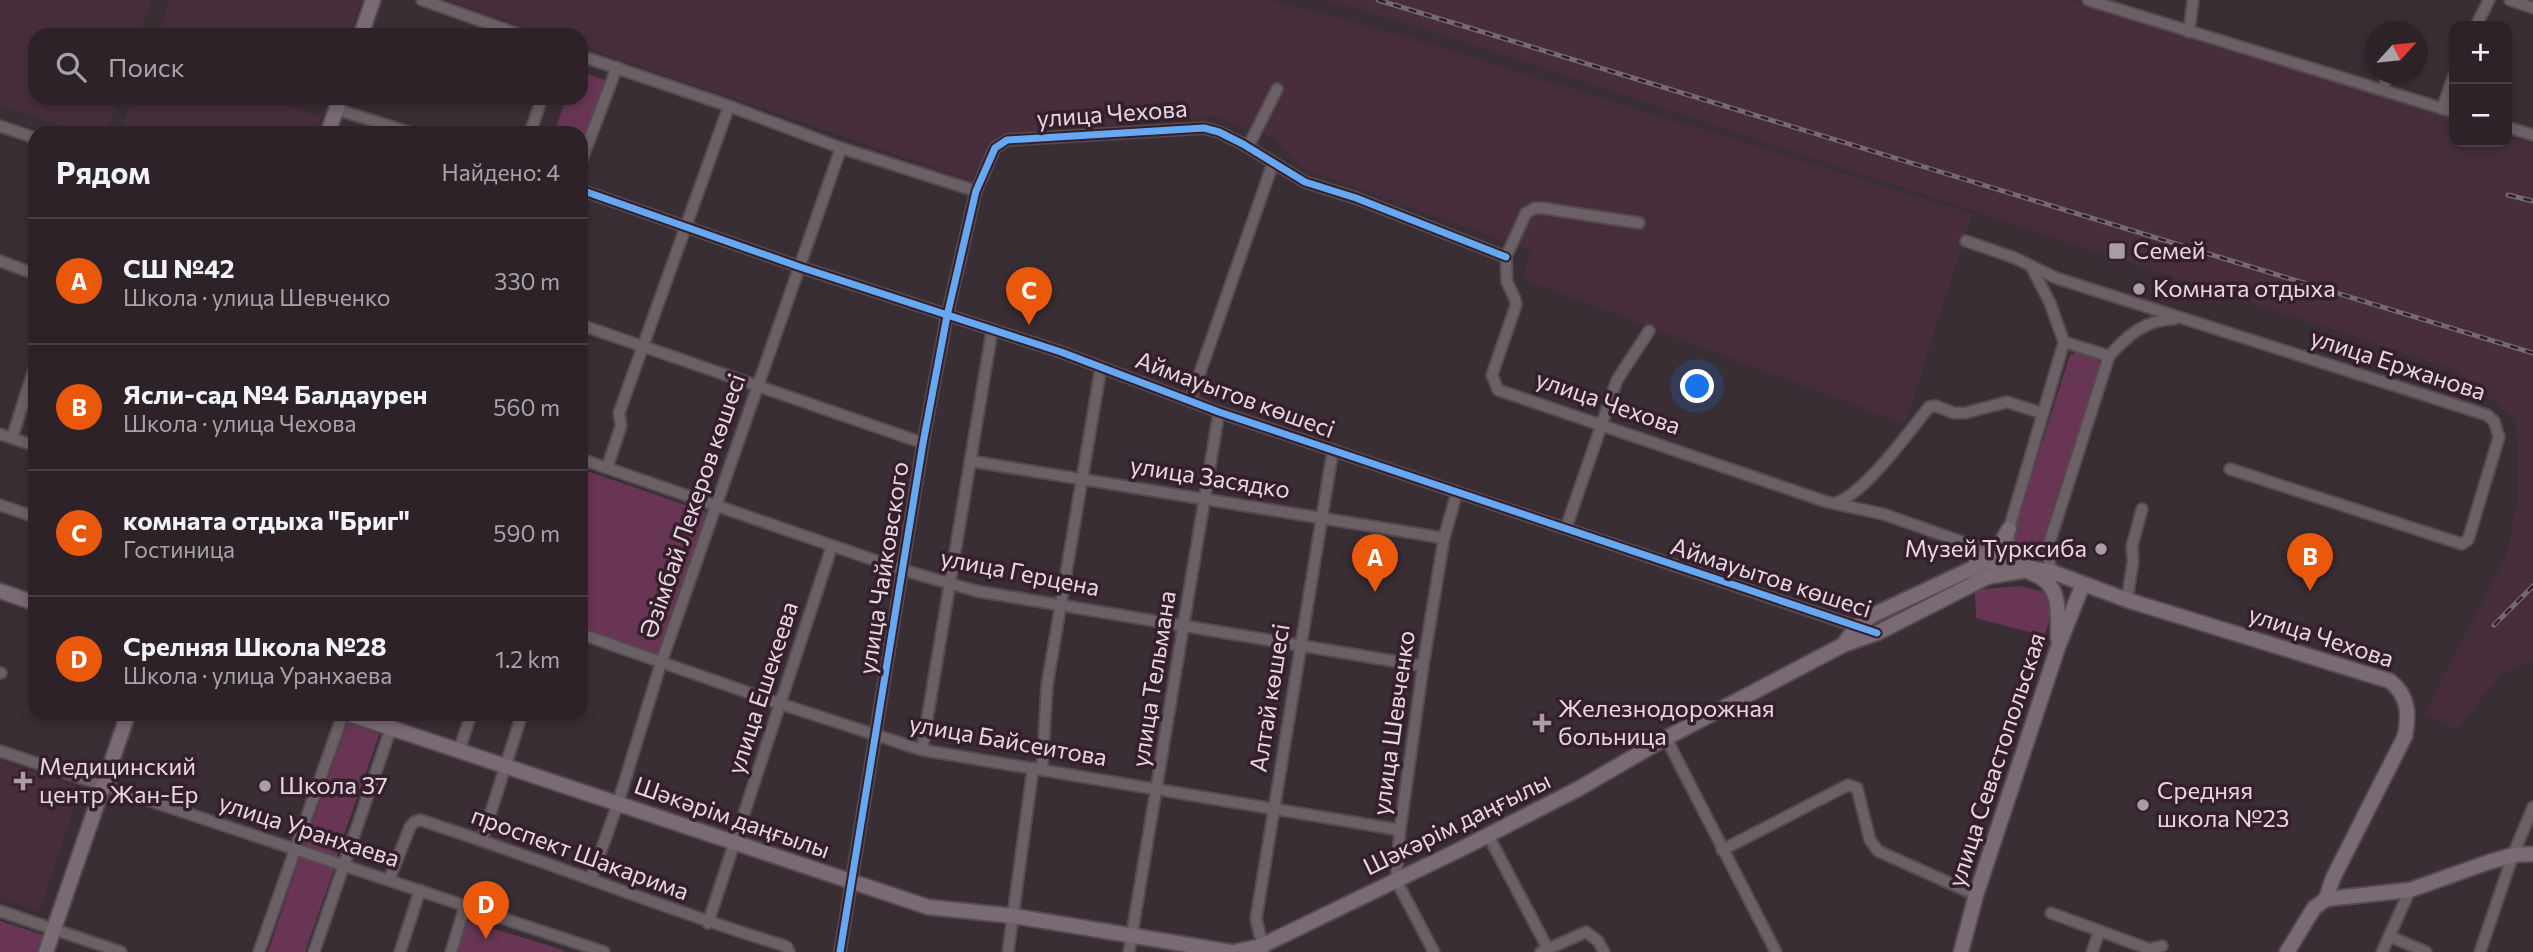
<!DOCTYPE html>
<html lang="ru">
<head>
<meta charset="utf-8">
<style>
	body { margin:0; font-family:Commissioner,sans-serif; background:#382f34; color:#f1f3f6 }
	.controls { position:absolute; right:21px; top:21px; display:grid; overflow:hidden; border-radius:14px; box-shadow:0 4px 10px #0003 }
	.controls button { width:63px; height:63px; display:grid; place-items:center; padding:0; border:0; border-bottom:2px solid #483f45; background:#2c2228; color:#f1f3f6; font:35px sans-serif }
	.compass { position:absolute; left:2365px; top:21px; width:63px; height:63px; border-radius:50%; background:#2c2228; box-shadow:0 4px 10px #0003; rotate:63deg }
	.you { position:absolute; left:1698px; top:387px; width:24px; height:24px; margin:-18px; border:5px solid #fff; border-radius:50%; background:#1a73e8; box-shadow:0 0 0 10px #1a73e833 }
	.badge { display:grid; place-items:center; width:46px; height:46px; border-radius:50%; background:#ea580c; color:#fff; font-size:23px; font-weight:700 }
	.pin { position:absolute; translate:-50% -58px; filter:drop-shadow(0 2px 4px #0008) }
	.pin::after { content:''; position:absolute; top:37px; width:24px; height:21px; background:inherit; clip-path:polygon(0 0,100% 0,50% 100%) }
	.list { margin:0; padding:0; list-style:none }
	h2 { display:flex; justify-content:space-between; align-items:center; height:91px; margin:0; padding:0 28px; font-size:30px }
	h2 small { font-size:23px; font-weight:400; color:#a6a4a8 }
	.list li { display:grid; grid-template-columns:46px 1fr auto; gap:21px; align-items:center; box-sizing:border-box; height:126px; padding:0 28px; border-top:2px solid #483f45 }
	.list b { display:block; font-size:26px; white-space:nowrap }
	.list p { margin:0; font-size:23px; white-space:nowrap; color:#a6a4a8 }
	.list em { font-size:23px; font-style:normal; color:#a6a4a8 }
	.icon { flex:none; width:38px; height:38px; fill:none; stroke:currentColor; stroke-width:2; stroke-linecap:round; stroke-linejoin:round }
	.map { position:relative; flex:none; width:2533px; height:952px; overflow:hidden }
	.search { position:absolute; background:#2c2228; box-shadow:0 4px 10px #0003; left:28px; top:28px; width:560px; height:77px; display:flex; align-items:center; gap:18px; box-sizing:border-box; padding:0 24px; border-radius:21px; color:#a6a4a8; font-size:26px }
	.panel { position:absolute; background:#2c2228; box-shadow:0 4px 10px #0003; left:28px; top:126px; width:560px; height:595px; border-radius:21px }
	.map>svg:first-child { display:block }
	.built { fill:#482e3d }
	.green { fill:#683654 }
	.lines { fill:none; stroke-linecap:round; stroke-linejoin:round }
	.minor-casing { stroke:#544a4f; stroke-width:14 }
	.major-casing { stroke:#544a4f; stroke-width:18 }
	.minor { stroke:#6a6065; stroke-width:10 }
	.major { stroke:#7a6a73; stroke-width:14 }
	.rail-casing { stroke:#746a70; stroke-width:5 }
	.rail { stroke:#351f2c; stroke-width:2.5; stroke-dasharray:8; stroke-linecap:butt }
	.cycleway-casing { stroke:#351f2c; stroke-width:11 }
	.cycleway { stroke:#66a8f1; stroke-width:7 }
	.poi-dot { fill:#aa9ca4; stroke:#351f2c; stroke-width:2.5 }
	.labels { text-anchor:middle; stroke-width:7; stroke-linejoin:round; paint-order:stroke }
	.street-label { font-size:24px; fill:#e6d7df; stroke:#351f2c }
	.poi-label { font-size:24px; fill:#e6d7df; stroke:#351f2c; text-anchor:start }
</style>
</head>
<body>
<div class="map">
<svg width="2533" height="952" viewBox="0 0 2533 952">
	<rect width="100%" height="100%" fill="#3a2e35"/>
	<g class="built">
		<path d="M 0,0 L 151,0 L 139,35 L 35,35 L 35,98 L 118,98 L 106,133 L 83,133 L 0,105 Z"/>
		<path d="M 170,0 L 361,0 L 349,35 L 158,35 Z"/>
		<path d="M 448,0 L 1272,0 L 1407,37 L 1972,214 L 1905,424 L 1524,279 L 1529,250 L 1302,168 L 1276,139 L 1214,116 L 1000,134 L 970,180 L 581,46 L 581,35 L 549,35 Z"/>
		<path d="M 1323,0 L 2070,0 L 2454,119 L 2454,142 L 2507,142 L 2507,136 L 2533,145 L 2533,659 L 2500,675 L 2456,729 L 2424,714 L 2506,557 L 2519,493 L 2516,420 L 2458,371 L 1397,20 Z"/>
		<path d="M 133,98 L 267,98 L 321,117 L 316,133 L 120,133 Z"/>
		<path d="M 0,760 L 81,788 L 39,911 L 0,898 Z"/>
	</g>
	<g class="green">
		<path d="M 581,72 L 605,80 L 581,148 L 581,133 L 554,133 L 566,98 L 581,98 Z"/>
		<path d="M 2080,352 L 2098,359 L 2102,369 L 2044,546 L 2036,555 L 2016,548 L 2012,537 L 2070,355 Z"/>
		<path d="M 581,469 L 712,514 L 663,657 L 581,628 Z"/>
		<path d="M 2020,586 L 2058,595 L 2044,636 L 1976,618 L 1975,590 Z"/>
		<path d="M 349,718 L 381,729 L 336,858 L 304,847 Z"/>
		<path d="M 301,854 L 335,866 L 305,952 L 268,952 Z"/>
		<path d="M 462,919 L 563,950 L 563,952 L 452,952 Z"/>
		<path d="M 0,921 L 43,935 L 37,952 L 0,952 Z"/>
	</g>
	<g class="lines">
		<defs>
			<g id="minor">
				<path d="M 422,0 L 521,35"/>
				<path d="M 2088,0 L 2454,112"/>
				<path d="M 2510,0 L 2533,8"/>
				<path d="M 2476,26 L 2489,0"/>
				<path d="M 2189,32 L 2193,0"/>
				<path d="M 581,56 L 729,106 L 841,148 L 976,191"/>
				<path d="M 2383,90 L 2387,74"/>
				<path d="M 336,109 L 411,133"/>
				<path d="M 2442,109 L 2454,75"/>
				<path d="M 0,126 L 35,138"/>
				<path d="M 2507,127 L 2533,135"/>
				<path d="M 530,133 L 542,98"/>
				<path d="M 1248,147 L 1277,89"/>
				<path d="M 581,162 L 617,67"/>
				<path d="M 581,190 L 800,267 L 1061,352 L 1219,412 L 1861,628"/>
				<path d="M 1639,223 L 1542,208 L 1535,208 L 1526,213 L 1506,257 L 1507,282 L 1515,299 L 1516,305 L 1492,375 L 1498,390 L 1827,502 L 1883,514 L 1994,553"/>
				<path d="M 1966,241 L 2015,258 L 2056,278 L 2487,415 L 2494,421 L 2499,437 L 2468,540 L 2462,544 L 2230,469"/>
				<path d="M 0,261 L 35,274"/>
				<path d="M 2031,266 L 2050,303 L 2064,342"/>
				<path d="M 581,325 L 923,443"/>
				<path d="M 2109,356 C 2128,335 2145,320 2174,319"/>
				<path d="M 1190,401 L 1273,163"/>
				<path d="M 0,434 L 35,446"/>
				<path d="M 12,438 L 35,366"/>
				<path d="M 581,459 L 903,570 L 976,591 L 1423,666"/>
				<path d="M 970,461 L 1444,538"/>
				<path d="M 607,468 L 621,426 L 619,413 L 729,106"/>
				<path d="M 1836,503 C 1865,493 1909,432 1929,407 L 1936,406 L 1954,413 L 1965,413 L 2007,402 L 2042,413"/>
				<path d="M 0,505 L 35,517"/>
				<path d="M 1566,528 L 1617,380 L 1649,331"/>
				<path d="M 2014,564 L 2010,559 L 2009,529 L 2064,342 L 2109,356 L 2049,544 L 2048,556 L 2052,572"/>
				<path d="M 2127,600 L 2133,561 L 2132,546 L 2142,509"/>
				<path d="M 581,634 L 778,703 L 922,750 L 1400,830"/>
				<path d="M 0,673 L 1,673"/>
				<path d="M 1666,738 L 1776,952"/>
				<path d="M 922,750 L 992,331"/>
				<path d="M 0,751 L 604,952"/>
				<path d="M 459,751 L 471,714"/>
				<path d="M 1042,769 L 1047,686 L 1101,367"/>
				<path d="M 1488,835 L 1548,949"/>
				<path d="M 482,840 L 522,714"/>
				<path d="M 1722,850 L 1848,785 L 1857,788 L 1870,840 L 1878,851 L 1976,895"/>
				<path d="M 591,879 L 618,803 L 661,663 L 841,148"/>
				<path d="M 389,880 L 410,827 L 414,822 L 420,820 C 542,859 660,908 782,945 L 787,947 L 789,952"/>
				<path d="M 0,911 L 121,952"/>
				<path d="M 2051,913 L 2149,949 L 2162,946"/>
				<path d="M 708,923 L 832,546"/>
				<path d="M 2389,936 L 2426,952"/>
				<path d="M 1264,951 L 1256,919 L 1333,450"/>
				<path d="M 259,952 L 343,714"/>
				<path d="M 314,952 L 391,728"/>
				<path d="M 400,952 L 420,890"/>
				<path d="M 451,952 L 465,906"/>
				<path d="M 840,952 L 923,443 L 947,316 L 976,191 L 995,148 L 1007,140 L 1204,128 L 1219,132 L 1243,144 L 1305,182 L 1356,198 L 1506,257"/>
				<path d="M 1008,952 L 1033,768"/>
				<path d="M 1129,952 L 1219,412"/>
				<path d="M 1434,952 L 1396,880 L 1400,830 L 1423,666 L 1444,538 L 1457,492"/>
				<path d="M 1541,952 L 1586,932 L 1598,941 L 1604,952"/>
				<path d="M 2092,952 L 2099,932"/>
				<path d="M 2382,952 L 2410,890"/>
				<path d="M 2480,952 L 2513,855 L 2533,807"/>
			</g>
			<g id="major">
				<path d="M 361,35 L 373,0"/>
				<path d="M 328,133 L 340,98"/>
				<path d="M 1976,563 L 2001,543 L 2009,529"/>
				<path d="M 2031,573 C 2062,583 2058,611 2058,638"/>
				<path d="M 0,591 L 35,603"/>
				<path d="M 1843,645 L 1856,627 L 1873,615 L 1984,563 L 2010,559 L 2034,569 L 2052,572 L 2127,600 L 2390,681 C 2409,696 2409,714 2405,736 L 2333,878 L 2326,899"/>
				<path d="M 349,714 L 928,907 L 1014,916 L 1231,952"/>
				<path d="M 46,952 L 128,714"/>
				<path d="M 1234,952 L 1261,946 L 1463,848 L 1578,789 L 1666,738 L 1843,645 L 1877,633 L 1987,577 L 2034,569"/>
				<path d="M 1961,952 L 1976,895 L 2058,647 L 2083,584"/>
				<path d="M 2287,952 L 2314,908 L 2326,899 L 2410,890 L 2489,862 L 2513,855 L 2533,854"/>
			</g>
		</defs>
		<use href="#minor" class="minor-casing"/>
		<use href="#major" class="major-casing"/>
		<use href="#minor" class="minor"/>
		<use href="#major" class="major"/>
		<defs>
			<g id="rail">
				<path d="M 1378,0 L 2533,353"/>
				<path d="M 2508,195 L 2533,201"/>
				<path d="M 2494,625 L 2533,586"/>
			</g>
		</defs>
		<use href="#rail" class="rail-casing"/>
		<use href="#rail" class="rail"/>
		<defs>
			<g id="cycleway">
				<path d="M 581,190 L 800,267 L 1061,352 L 1219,412 L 1877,633"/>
				<path d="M 840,952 L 923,443 L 947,316 L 976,191 L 995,148 L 1007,140 L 1204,128 L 1219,132 L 1243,144 L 1305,182 L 1356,198 L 1506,257"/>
			</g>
		</defs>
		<use href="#cycleway" class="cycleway-casing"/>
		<use href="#cycleway" class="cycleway"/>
	</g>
	<g class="poi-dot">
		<rect x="2108" y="242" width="18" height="18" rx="3.5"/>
		<circle cx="2139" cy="289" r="7"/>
		<circle cx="2101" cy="549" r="7"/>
		<path d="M1538.5 712.5h7v7h7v7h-7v7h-7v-7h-7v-7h7z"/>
		<path d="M19.5 770.5h7v7h7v7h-7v7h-7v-7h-7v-7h7z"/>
		<circle cx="265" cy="786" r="7"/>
		<circle cx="2143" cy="805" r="7"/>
	</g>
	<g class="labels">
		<g class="street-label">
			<text transform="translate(1112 114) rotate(-4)" y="8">улица Чехова</text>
			<text transform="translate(2398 365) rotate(18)" y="8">улица Ержанова</text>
			<text transform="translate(1235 395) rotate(20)" y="8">Аймауытов көшесі</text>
			<text transform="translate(1608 403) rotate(19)" y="8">улица Чехова</text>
			<text transform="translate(1210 478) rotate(9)" y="8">улица Засядко</text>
			<text transform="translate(693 506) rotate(-71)" y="8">Әзімбай Лекеров көшесі</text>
			<text transform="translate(884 568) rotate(-81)" y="8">улица Чайковского</text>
			<text transform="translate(1020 573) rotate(11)" y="8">улица Герцена</text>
			<text transform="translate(1771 578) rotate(18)" y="8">Аймауытов көшесі</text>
			<text transform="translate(2321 637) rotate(18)" y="8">улица Чехова</text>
			<text transform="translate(1154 679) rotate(-81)" y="8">улица Тельмана</text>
			<text transform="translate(763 688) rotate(-72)" y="8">улица Ешекеева</text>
			<text transform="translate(1270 698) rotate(-81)" y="8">Алтай көшесі</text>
			<text transform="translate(1394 723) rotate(-82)" y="8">улица Шевченко</text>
			<text transform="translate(1008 741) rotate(10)" y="8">улица Байсеитова</text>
			<text transform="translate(1997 760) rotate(-72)" y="8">улица Севастопольская</text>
			<text transform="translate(732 818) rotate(19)" y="8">Шәкәрім даңғылы</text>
			<text transform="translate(1457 824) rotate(-26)" y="8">Шәкәрім даңғылы</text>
			<text transform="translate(309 831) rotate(18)" y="8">улица Уранхаева</text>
			<text transform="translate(580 854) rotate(20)" y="8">проспект Шакарима</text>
		</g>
		<g class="poi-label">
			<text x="2133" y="259">Семей</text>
			<text x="2153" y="297">Комната отдыха</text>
			<text x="2087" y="557" text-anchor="end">Музей Турксиба</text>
			<text x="1558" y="717">Железнодорожная<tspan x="1558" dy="28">больница</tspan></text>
			<text x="39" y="775">Медицинский<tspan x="39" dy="28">центр Жан-Ер</tspan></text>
			<text x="279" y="794">Школа 37</text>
			<text x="2157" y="799">Средняя<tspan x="2157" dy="28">школа №23</tspan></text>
		</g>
	</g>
</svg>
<div class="controls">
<button>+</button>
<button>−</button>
</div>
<svg class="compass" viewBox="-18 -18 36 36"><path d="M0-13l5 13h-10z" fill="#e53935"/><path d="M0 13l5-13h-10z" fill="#a6a4a8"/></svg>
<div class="you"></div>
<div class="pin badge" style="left:1375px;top:592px">A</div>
<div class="pin badge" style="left:2310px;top:591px">B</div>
<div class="pin badge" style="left:1029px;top:325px">C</div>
<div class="pin badge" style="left:486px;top:939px">D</div>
<div class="search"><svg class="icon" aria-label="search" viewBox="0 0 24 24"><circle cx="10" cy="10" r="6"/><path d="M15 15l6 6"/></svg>Поиск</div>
<section class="panel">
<h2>Рядом<small>Найдено: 4</small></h2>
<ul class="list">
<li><span class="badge">A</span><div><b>СШ №42</b><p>Школа · улица Шевченко</p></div><em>330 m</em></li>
<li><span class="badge">B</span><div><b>Ясли-сад №4 Балдаурен</b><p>Школа · улица Чехова</p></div><em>560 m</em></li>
<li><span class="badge">C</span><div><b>комната отдыха &quot;Бриг&quot;</b><p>Гостиница</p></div><em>590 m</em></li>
<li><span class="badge">D</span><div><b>Срелняя Школа №28</b><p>Школа · улица Уранхаева</p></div><em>1.2 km</em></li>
</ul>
</section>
</div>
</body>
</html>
